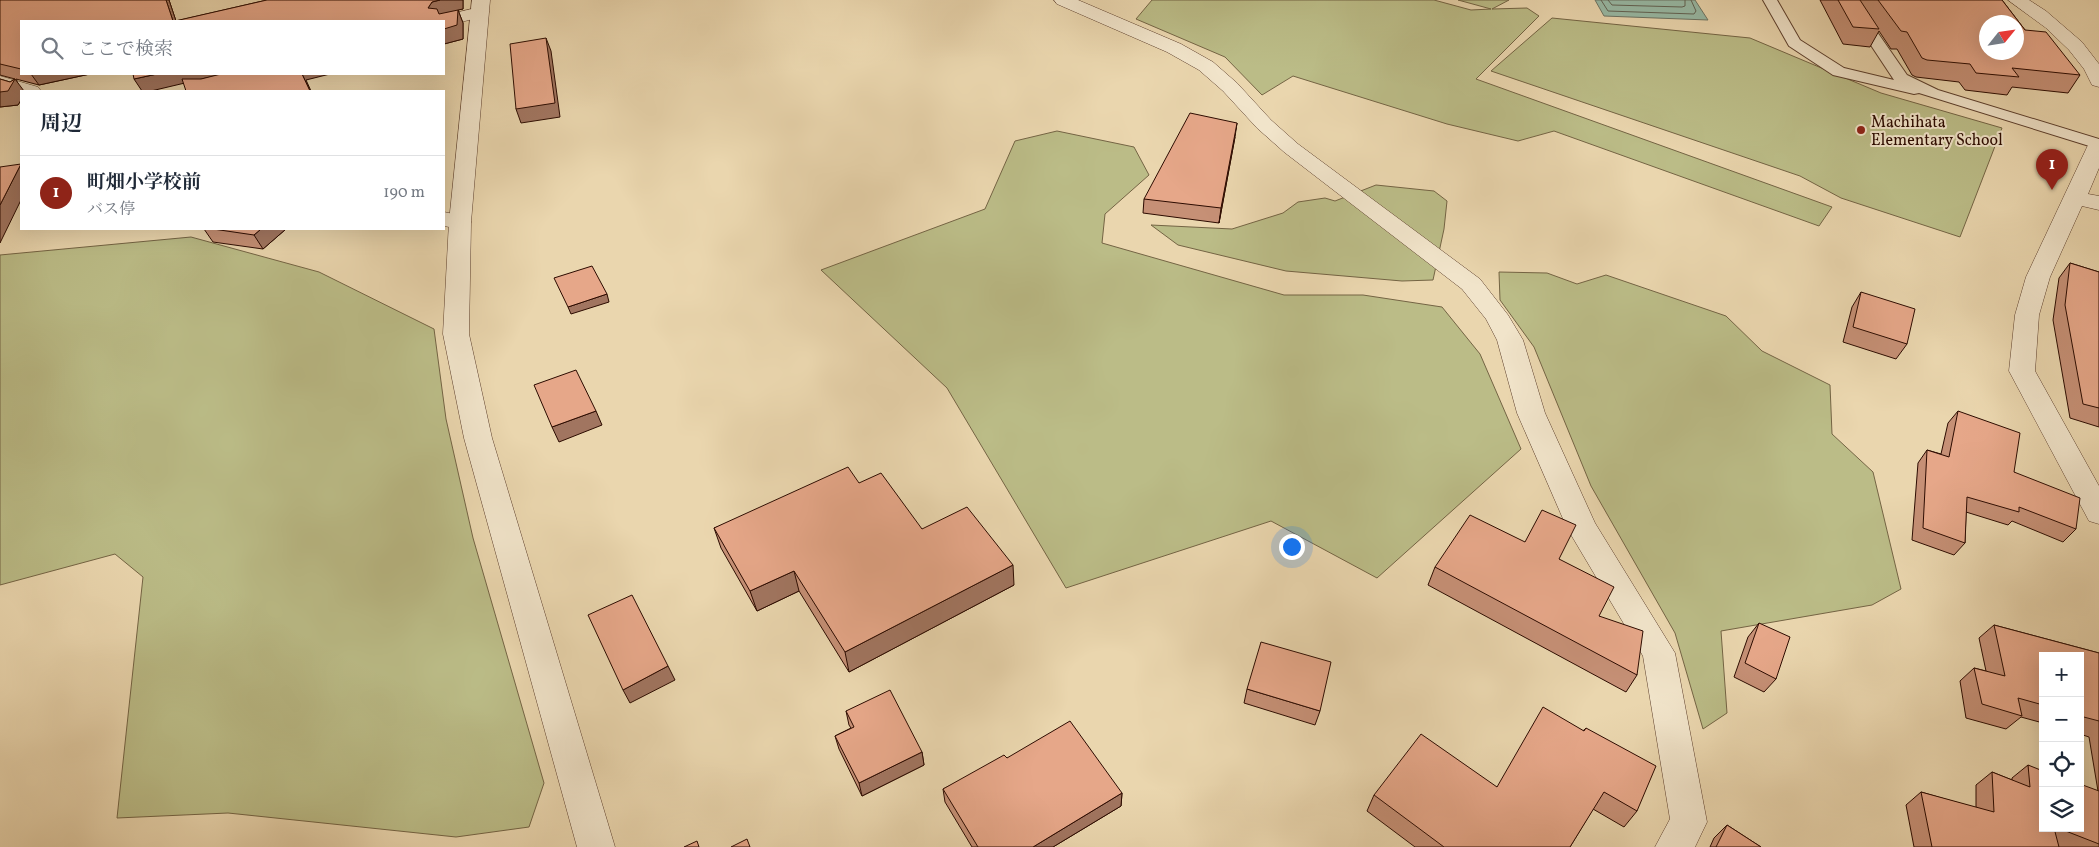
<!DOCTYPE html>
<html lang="ja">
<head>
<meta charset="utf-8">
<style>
	body { margin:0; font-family:Vollkorn,"Noto Serif JP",serif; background:#f6f6f7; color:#1f2937 }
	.controls { position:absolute; right:15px; bottom:15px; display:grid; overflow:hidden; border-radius:0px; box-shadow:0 5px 20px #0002 }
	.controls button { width:45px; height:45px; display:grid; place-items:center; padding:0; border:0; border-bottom:1px solid #e0e1e3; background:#fff; color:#1f2937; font:25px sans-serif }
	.compass { position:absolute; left:1979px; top:15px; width:45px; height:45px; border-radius:50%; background:#fff; box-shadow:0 5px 20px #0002; rotate:60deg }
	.you { position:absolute; left:1291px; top:546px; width:18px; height:18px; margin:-12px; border:4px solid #fff; border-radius:50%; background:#1a73e8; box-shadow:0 0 0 8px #1a73e833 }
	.badge { display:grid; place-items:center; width:32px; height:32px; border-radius:50%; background:#8f2418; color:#fff; font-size:16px; font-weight:700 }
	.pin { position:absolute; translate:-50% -41px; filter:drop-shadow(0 1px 2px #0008) }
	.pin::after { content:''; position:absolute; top:26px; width:18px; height:15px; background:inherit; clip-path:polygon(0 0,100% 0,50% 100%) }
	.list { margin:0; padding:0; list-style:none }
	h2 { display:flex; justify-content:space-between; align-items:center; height:65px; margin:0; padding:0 20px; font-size:21px }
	h2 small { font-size:16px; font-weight:400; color:#747a83 }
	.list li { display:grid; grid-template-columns:32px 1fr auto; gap:15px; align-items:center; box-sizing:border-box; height:75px; padding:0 20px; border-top:1px solid #e0e1e3 }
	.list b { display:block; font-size:19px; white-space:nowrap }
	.list p { margin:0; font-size:16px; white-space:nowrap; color:#747a83 }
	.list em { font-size:16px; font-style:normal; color:#747a83 }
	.icon { flex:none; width:28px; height:28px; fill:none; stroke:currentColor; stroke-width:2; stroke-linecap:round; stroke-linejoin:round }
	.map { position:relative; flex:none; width:2099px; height:847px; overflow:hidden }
	.search { position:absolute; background:#fff; box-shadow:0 5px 20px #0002; left:20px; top:20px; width:425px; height:55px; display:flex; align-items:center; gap:12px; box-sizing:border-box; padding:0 18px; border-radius:0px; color:#747a83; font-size:19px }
	.panel { position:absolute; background:#fff; box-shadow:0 5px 20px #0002; left:20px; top:90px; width:425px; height:140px; border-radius:0px }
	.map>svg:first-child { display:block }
	.green { fill:#bbbc87; stroke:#746444 }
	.water { fill:#98baa6; stroke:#6d7464 }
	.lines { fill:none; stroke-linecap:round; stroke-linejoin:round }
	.shore { stroke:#626253; stroke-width:1 }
	.service-casing { stroke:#5c3e2c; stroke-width:2 }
	.minor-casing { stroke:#5c3e2c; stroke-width:1 }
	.tertiary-casing { stroke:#5c3e2c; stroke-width:1 }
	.service { fill:#f1e4ca; fill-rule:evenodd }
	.minor { fill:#f1e4ca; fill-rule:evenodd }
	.tertiary { fill:#f1e4ca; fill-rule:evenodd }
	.wall { fill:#c69076; stroke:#2c0b00 }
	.shaded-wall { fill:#a17560; stroke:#2c0b00 }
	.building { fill:#e6a789; stroke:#2c0b00; fill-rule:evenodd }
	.poi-dot { fill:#8f2418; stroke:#f1e4ca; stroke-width:2 }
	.labels { text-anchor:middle; stroke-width:4; stroke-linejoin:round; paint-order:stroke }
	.far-poi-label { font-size:16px; fill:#2c0b00; stroke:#f1e4ca; text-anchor:start }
</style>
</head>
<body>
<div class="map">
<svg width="2099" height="847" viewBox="0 0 2099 847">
	<rect width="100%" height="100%" fill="#ead6ae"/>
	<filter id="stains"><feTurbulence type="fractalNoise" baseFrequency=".004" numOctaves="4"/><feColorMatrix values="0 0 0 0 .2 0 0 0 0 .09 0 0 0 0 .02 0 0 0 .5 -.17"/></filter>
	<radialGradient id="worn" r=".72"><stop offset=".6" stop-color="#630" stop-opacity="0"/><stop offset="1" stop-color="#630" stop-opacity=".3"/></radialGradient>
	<g class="green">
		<path d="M 1152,0 L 1434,0 L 1471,10 L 1491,9 L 1458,0 L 1509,0 L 1492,9 L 1527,8 L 1539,16 L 1476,79 L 1832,207 L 1819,226 L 1554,131 L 1518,141 L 1447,124 L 1293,76 L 1262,95 L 1225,57 L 1136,19 Z"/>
		<path d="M 1552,18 L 1750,38 L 1881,93 L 2002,128 L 1960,237 L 1841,198 L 1800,176 L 1491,71 Z"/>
		<path d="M 1057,131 L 1134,147 L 1149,175 L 1105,214 L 1102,243 L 1284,295 L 1363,295 L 1442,307 L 1480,354 L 1521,449 L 1377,578 L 1271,521 L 1066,588 L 947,388 L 821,270 L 985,209 L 1015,141 Z"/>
		<path d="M 1376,185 L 1434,191 L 1447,201 L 1444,229 L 1433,280 L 1402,281 L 1286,271 L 1178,245 L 1151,225 L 1232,229 L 1283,213 L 1298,202 L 1325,198 L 1335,201 Z"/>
		<path d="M 191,237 L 319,272 L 434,329 L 446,419 L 473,538 L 544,783 L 529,827 L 456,837 L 228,813 L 117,818 L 143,577 L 115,554 L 0,585 L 0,255 Z"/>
		<path d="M 1499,272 L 1547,273 L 1577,284 L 1606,275 L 1726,316 L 1762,351 L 1830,385 L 1832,434 L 1873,472 L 1901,589 L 1872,605 L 1721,631 L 1727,713 L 1703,729 L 1675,633 L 1591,486 L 1534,347 L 1500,300 Z"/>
	</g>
	<path class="water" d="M 1595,0 L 1695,0 L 1708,20 L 1604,16 Z"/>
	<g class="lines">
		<g class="shore">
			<path d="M 1601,0 L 1608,11 L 1694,14 L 1696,11 L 1691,0"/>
			<path d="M 1608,0 L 1612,5 L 1682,7 L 1685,6 L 1685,0"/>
		</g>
		<defs>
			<path id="service" d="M 1763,0 L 1777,0 L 1800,40 L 1844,68 L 1894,80 L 1841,0 L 1855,0 L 1907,75 L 1938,90 L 2099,139 L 2099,149 L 1919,93 L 1914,94 L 1833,75 L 1789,46 Z"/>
			<g id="minor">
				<path d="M 1054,0 L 1078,0 L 1181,44 L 1213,62 L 1237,83 L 1271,120 L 1298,144 L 1480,279 L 1508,315 L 1523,340 L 1545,413 L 1595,523 L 1675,653 L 1707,822 L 1695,847 L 1655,847 L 1670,819 L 1643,656 L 1567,528 L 1517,413 L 1497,340 L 1486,319 L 1462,289 L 1284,152 L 1257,128 L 1223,91 L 1199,70 L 1167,52 L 1057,4 Z"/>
				<path d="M 2008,0 L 2029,0 L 2046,11 L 2082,42 L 2099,64 L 2099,87 L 2092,85 L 2084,69 L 2069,50 L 2046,28 Z"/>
				<path d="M 480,7 L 486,8 L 489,12 L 486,16 L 444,26 L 444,21 L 435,21 L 438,17 Z"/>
				<path d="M 0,76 L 38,87 L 41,91 L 21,91 L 21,94 L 0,88 Z"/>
				<path d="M 2099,139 L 2099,168 L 2088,194 L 2099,196 L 2099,210 L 2082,206 L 2050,277 L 2039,315 L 2035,371 L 2099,486 L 2099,524 L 2089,521 L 2009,371 L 2015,315 L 2026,277 L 2088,145 L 2092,141 Z"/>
				<path d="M 444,212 L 468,217 L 471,222 L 468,227 L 460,229 L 444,226 Z"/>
			</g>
			<path id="tertiary" d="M 472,0 L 490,0 L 471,222 L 469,334 L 492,438 L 615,847 L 577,847 L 464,438 L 443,334 L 449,222 Z"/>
		</defs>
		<use href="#service" class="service-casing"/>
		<use href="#minor" class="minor-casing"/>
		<use href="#tertiary" class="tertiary-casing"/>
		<use href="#service" class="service"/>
		<use href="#minor" class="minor"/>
		<use href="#tertiary" class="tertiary"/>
	</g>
	<g class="wall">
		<path d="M 0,0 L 169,0 L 176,21 L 267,0 L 463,0 L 463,9 L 458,10 L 463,23 L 463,39 L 444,44 L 444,21 L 21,21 L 21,74 L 90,74 L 39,85 L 16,79 L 21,91 L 21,100 L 18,105 L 0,107 L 0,79 L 10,82 L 15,79 L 0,75 Z"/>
		<path d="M 1820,0 L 2002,0 L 2025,30 L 2080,75 L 2068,93 L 2012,87 L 2007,95 L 1965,90 L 1959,82 L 1916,77 L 1912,75 L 1897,49 L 1891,49 L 1879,31 L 1870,47 L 1843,44 Z"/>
		<path d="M 1235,137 L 1219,223 L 1143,213 L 1144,199 Z"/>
		<path d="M 204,229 L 286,229 L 263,249 L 213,242 Z"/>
		<path d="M 2070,263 L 2099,272 L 2099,427 L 2070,418 L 2053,320 L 2059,278 Z"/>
		<path d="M 1861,292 L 1907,344 L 1896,359 L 1843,342 L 1852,307 Z"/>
		<path d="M 1958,411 L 2014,472 L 2076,529 L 2063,542 L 2012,521 L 2008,525 L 1966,512 L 1965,543 L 1954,555 L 1912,540 L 1918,463 L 1927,450 L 1941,454 L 1948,423 Z"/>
		<path d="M 859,483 L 922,529 L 1014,585 L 849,672 L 799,591 L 757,611 L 721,548 L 714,528 Z"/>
		<path d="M 1559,559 L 1599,616 L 1637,675 L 1626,692 L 1428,585 L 1435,567 Z"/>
		<path d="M 1759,623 L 1776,679 L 1764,692 L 1734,677 L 1748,637 Z"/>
		<path d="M 1994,625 L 2099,653 L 2099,847 L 1914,847 L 1906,805 L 1921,792 L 1976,808 L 1976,785 L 1992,772 L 2012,780 L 2012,778 L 2028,765 L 2043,828 L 2080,828 L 2098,791 L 2089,737 L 2080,734 L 2080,656 L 2043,656 L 2043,723 L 2021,717 L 2006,729 L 1966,718 L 1960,681 L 1974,668 L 1986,671 L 1979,638 Z"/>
		<path d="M 1247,689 L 1320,711 L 1315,725 L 1244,703 Z"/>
		<path d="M 846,711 L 922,752 L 924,765 L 862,796 L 839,749 L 835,736 L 851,728 L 849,725 Z"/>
		<path d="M 1586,728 L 1637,811 L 1624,827 L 1593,809 L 1570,847 L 1415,847 L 1367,811 L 1374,795 L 1497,787 L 1584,730 Z"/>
		<path d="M 1007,758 L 1122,793 L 1121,806 L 1053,847 L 972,847 L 945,802 L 943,789 Z"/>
		<path d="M 1727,825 L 1761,847 L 1710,847 L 1714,838 Z"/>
	</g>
	<g class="shaded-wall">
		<path d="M 166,0 L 169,0 L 176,21 L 173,21 Z"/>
		<path d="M 440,0 L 463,0 L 463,9 L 458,10 L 463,23 L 463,39 L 444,44 L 444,29 L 438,15 L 428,8 L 432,2 Z"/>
		<path d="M 546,38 L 551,51 L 560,117 L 521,123 L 516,109 Z"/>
		<path d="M 31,74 L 90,74 L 39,85 Z"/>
		<path d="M 157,74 L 223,74 L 151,91 L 142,91 L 134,79 Z"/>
		<path d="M 302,74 L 330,74 L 306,80 L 311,91 L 310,91 Z"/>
		<path d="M 15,79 L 24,91 L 21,91 L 21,100 L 18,105 L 0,107 L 0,92 Z"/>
		<path d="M 1237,123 L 1235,137 L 1219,223 L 1221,208 Z"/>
		<path d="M 21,164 L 21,200 L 0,243 L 0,205 Z"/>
		<path d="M 261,229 L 286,229 L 263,249 L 254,235 Z"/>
		<path d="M 607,294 L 609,302 L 571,314 L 568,307 Z"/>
		<path d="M 596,411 L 602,425 L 559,442 L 552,427 Z"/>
		<path d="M 1013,565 L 1014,585 L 849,672 L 845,652 Z"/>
		<path d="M 794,571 L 799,591 L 757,611 L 750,591 Z"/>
		<path d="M 668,666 L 675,680 L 630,703 L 623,690 Z"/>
		<path d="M 922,752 L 924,765 L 862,796 L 859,783 Z"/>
		<path d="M 1122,793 L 1121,806 L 1053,847 L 1033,847 Z"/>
	</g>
	<g class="building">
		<path d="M 0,0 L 166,0 L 173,21 L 21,21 L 21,69 L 0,64 Z"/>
		<path d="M 267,0 L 440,0 L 432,2 L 428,8 L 437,9 L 439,14 L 458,10 L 457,25 L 444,29 L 444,21 L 175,21 Z"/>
		<path d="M 1838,0 L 1860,0 L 1879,29 L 1853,27 Z"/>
		<path d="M 1878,0 L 2002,0 L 2025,30 L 2046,32 L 2080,75 L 2012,68 L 2019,77 L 1976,73 L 1970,64 L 1927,60 L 1922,58 L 1907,32 L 1901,31 ZM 1986,22 L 2016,22 L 2016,52 L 1986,52 Z"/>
		<path d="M 546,38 L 555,103 L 516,109 L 510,44 Z"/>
		<path d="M 133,74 L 157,74 L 134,79 Z"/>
		<path d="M 221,74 L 302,74 L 310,91 L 186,91 L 182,79 L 201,79 Z"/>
		<path d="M 0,79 L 10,82 L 15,79 L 8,91 L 0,92 Z"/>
		<path d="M 1190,113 L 1237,123 L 1221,208 L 1144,199 Z"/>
		<path d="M 21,164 L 0,205 L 0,167 Z"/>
		<path d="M 213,229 L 261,229 L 254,235 Z"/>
		<path d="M 2070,263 L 2099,272 L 2099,408 L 2083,404 L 2065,305 Z"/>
		<path d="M 592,266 L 607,294 L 568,307 L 554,278 Z"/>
		<path d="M 1861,292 L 1915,309 L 1907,344 L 1853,327 Z"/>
		<path d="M 576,370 L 596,411 L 552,427 L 534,385 Z"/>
		<path d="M 1958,411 L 2020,433 L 2014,472 L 2080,498 L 2076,529 L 2019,507 L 2019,512 L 1967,497 L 1965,543 L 1923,528 L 1927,450 L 1949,457 Z"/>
		<path d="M 848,467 L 859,483 L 881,473 L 922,529 L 967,507 L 1013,565 L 845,652 L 794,571 L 750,591 L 714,528 Z"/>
		<path d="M 1542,510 L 1576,525 L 1559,559 L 1614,587 L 1599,616 L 1643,631 L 1637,675 L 1435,567 L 1470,515 L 1525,542 Z"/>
		<path d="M 632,595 L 668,666 L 623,690 L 588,615 Z"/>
		<path d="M 1759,623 L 1790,637 L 1776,679 L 1745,663 Z"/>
		<path d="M 1994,625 L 2099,653 L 2099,721 L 2080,716 L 2080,656 L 2043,656 L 2043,705 L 2018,698 L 2022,716 L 1982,704 L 1974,668 L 2005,676 Z"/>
		<path d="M 1261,642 L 1331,662 L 1320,711 L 1247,689 Z"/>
		<path d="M 890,690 L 922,752 L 859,783 L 835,736 L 854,727 L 846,711 Z"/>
		<path d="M 1543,707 L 1584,731 L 1586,728 L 1656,766 L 1637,811 L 1604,792 L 1570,847 L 1444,847 L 1374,795 L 1421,734 L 1497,787 Z"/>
		<path d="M 1070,721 L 1122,793 L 1033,847 L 978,847 L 943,789 L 1004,755 L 1007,758 Z"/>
		<path d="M 2028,765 L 2043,771 L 2043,828 L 2054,828 L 2059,847 L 1932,847 L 1921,792 L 1994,812 L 1992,772 L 2030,787 Z"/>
		<path d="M 2080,784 L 2099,791 L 2099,844 L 2058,828 L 2080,828 Z"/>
		<path d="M 1727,825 L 1761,847 L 1716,847 Z"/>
		<path d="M 747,839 L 750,847 L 731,847 Z"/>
		<path d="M 697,841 L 699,847 L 684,847 Z"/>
	</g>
	<circle class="poi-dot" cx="1861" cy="130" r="5"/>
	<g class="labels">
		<g class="far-poi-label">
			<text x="1871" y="127">Machihata<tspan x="1871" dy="18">Elementary School</tspan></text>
		</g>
	</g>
	<rect width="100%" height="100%" filter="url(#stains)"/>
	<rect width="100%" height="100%" fill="url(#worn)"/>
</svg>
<div class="controls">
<button>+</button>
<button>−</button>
<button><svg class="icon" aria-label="locate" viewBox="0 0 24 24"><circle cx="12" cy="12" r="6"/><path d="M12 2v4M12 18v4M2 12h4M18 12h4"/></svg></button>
<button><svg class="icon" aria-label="layers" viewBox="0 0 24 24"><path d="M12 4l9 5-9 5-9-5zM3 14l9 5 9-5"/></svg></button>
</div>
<svg class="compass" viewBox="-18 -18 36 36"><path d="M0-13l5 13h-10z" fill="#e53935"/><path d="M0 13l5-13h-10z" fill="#747a83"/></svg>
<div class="you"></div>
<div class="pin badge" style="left:2052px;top:190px">1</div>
<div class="search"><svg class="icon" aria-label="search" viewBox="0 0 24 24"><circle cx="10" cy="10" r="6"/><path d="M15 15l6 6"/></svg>ここで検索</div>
<section class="panel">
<h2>周辺<small></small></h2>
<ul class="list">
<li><span class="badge">1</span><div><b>町畑小学校前</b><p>バス停</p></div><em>190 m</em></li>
</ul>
</section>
</div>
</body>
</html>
